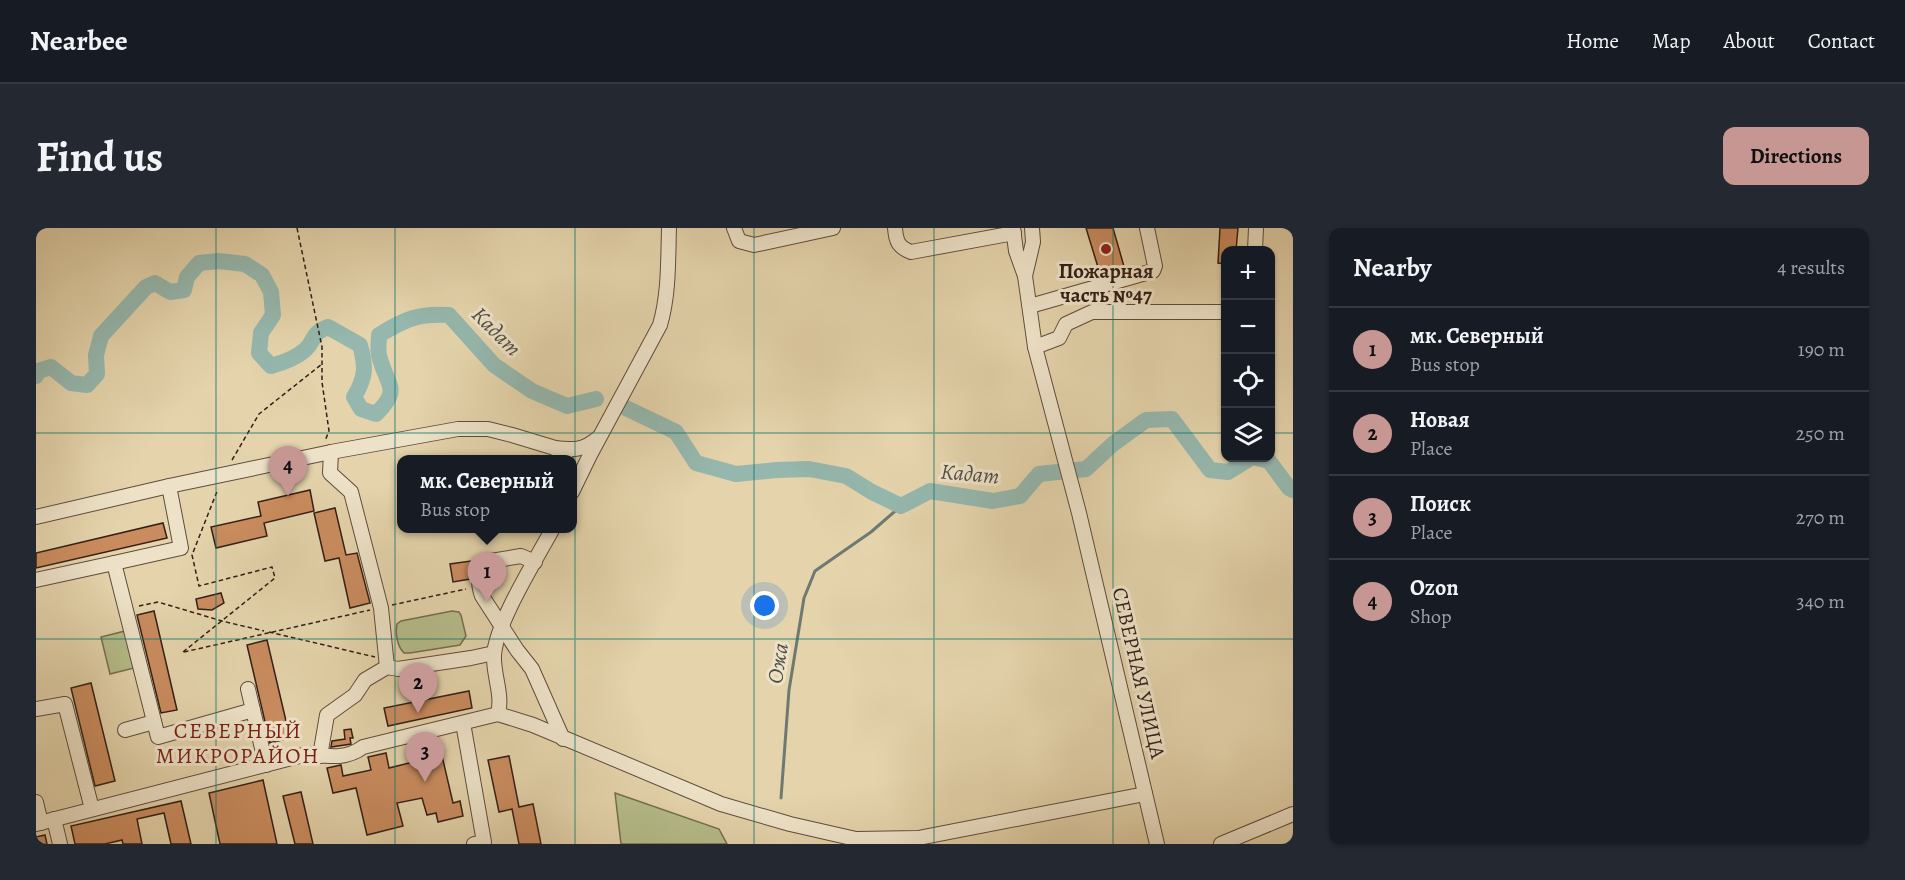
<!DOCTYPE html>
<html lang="en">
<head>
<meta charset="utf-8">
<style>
	body { margin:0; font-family:Alegreya,serif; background:#242831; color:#f1f3f6 }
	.controls { position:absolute; right:18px; top:18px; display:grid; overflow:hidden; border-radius:12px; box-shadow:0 2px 4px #0004 }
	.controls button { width:54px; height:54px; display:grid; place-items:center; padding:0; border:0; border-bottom:2px solid #363941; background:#171b24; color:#f1f3f6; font:30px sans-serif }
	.you { position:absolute; left:729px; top:378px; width:21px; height:21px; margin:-15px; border:4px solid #fff; border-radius:50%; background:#1a73e8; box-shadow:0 0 0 9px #1a73e833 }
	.badge { display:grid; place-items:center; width:39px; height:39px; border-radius:50%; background:#c59692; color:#111; font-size:20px; font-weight:700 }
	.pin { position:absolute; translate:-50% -50px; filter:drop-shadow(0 2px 3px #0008) }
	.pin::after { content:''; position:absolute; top:32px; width:21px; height:18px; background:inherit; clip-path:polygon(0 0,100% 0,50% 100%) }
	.popup { position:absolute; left:361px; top:227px; width:180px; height:78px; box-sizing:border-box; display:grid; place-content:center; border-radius:12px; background:#171b24; filter:drop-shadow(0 2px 4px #0005); font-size:20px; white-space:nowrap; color:#9ea1a6 }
	.popup b { font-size:22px; color:#f1f3f6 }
	.popup::after { content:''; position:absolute; left:50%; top:100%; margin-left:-12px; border:12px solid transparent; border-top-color:#171b24 }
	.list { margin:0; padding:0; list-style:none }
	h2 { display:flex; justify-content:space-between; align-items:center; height:78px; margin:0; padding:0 24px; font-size:26px }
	h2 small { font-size:20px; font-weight:400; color:#9ea1a6 }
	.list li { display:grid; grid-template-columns:39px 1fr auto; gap:18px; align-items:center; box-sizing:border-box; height:84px; padding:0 24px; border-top:2px solid #363941 }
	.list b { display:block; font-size:22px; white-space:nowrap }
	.list p { margin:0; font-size:20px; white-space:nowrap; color:#9ea1a6 }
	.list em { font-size:20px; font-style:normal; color:#9ea1a6 }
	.icon { flex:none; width:33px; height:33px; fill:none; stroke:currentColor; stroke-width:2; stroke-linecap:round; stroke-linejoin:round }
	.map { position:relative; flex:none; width:1257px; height:616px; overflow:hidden; border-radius:12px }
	header { display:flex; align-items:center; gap:36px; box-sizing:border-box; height:84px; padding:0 30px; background:#171b24; border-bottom:2px solid #363941 }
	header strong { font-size:28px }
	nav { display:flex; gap:33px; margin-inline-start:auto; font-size:21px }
	.intro { display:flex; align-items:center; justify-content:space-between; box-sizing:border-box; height:144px; padding:0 36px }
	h1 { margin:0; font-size:42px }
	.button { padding:15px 27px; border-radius:12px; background:#c59692; color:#111; font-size:21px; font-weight:700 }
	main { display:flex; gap:36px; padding:0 36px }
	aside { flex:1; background:#171b24; border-radius:12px; box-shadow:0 2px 4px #0004 }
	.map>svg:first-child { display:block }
	.green { fill:#b4bc89; stroke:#746e50; stroke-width:1.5 }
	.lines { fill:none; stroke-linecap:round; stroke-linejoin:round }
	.stream { stroke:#6e7a71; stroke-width:3 }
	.river { stroke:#95b7ad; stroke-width:16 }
	.building { fill:#ca8c5f; stroke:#331f17; stroke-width:1.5 }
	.minor-casing { stroke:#5f4c3c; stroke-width:16 }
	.path { stroke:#331f17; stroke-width:1.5; stroke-dasharray:4.5 3; stroke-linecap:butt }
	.minor { stroke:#ede2c8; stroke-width:14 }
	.grid { fill:none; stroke:#0f766e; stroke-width:1.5; stroke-opacity:0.55 }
	.poi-dot { fill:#8f2418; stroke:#ede2c8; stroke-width:2 }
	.labels { text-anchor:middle; stroke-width:6; stroke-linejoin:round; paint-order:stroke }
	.poi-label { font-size:21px; font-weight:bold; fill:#331f17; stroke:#ede2c8 }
	.street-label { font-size:21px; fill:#331f17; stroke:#ede2c8 }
	.water-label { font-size:22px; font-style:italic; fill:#504d44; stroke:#ede2c8 }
	.neighbourhood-label { font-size:22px; letter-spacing:1.5px; fill:#7a1f14; stroke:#ede2c8 }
</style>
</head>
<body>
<header>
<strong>Nearbee</strong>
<nav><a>Home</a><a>Map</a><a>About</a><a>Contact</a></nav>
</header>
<div class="intro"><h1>Find us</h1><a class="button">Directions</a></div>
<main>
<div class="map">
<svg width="1257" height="616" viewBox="0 0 1257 616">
	<rect width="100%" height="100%" fill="#e4d3ab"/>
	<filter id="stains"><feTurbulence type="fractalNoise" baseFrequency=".00333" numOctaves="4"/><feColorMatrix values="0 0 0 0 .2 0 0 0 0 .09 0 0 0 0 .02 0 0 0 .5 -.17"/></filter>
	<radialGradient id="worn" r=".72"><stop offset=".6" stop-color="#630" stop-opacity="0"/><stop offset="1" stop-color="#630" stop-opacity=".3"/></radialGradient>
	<g class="green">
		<path d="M 416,383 L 423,384 L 425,387 L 430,408 L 424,417 L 374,425 L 368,425 C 361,418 359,405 361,396 L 365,393 Z"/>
		<path d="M 89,403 L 98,440 L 74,446 L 65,409 Z"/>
		<path d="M 579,565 L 683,601 L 691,616 L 585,616 Z"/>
	</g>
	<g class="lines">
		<path class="stream" d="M 745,570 L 753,462 L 768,370 L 779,343 L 835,304 L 865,278"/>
		<g class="river">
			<path d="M 0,148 L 2,143 L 15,139 L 35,155 L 51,157 L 61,146 L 60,127 L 65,108 L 110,59 L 119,55 L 134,64 L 148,62 L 151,49 L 163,35 L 183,33 L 209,36 L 226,47 L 235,64 L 237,87 L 225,105 L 223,125 L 235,138 C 246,135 260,130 269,122 C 280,112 274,106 292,99 L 324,117 C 330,139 330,149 318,169 L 325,181 L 340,186 C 365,161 352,159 344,131 C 341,124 343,115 343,107 C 369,91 383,85 413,87 L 458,137 L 496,163 L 531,178 L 560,171"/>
			<path d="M 590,180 L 640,204 L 660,235 L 700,246 L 741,242 L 773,241 L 810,248 L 836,264 L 865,278 L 894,263 L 957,273 L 984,268 L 1003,246 L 1050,241 L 1077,216 L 1110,192 L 1136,191 L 1174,242 L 1192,244 L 1215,230"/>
			<path d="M 1221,230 L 1233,233 L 1253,260 L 1257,262"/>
		</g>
	</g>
	<g class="building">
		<path d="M 1050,0 L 1077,0 L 1089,42 L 1065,49 Z"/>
		<path d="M 1184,0 L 1202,0 L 1200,22 L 1190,22 L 1190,36 L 1182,35 Z"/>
		<path d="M 274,262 L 278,283 L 228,295 L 231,308 L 180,320 L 175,299 L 225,288 L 222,274 Z"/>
		<path d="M 299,280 L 310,327 L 321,325 L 334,375 L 314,380 L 303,330 L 289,333 L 278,285 Z"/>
		<path d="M 127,295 L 131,310 L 0,340 L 0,325 Z"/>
		<path d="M 435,333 L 436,341 L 434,351 L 417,354 L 414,336 Z"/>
		<path d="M 185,365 L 188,375 L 176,382 L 162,381 L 160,371 Z"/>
		<path d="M 118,383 L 141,482 L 125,485 L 101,387 Z"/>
		<path d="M 231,412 L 254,510 L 234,515 L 211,417 Z"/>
		<path d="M 55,455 L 79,553 L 59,558 L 35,460 Z"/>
		<path d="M 433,463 L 436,480 L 352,498 L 348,480 Z"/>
		<path d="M 315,501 L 317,510 L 314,510 L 315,516 L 295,519 L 296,513 L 309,511 L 308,502 Z"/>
		<path d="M 403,515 L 417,575 L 424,573 L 427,588 L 402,594 L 400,585 L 391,587 L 386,570 L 361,575 L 367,598 L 331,607 L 320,560 L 297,565 L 291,540 L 305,537 L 307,548 L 335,542 L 332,529 L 350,525 L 353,540 L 389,531 L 386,519 Z"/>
		<path d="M 473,528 L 483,579 L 497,576 L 505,616 L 483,616 L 476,581 L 463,584 L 452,532 Z"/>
		<path d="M 227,552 L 241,616 L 184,616 L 173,565 Z"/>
		<path d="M 265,564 L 277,616 L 259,616 L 247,568 Z"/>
		<path d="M 145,573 L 155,616 L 135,616 L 128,585 L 101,591 L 106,616 L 87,616 L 86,612 L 69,616 L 39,616 L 35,598 Z"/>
		<path d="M 9,607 L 11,616 L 0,616 L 0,609 Z"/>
	</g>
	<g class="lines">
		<defs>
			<g id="minor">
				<path d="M 698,0 L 703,13 L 718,17 L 797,0"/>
				<path d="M 859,0 C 860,13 862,19 875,24 L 978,5"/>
				<path d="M 977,0 L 980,23 L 989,48 L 999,119 L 1043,285 L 1121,616"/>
				<path d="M 1219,22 L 1220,0"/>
				<path d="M 989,48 L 997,14 L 996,0"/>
				<path d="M 994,78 L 1117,43 L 1119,38 L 1111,0"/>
				<path d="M 999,119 L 1023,110 L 1030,96 L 1056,84 L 1190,84"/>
				<path d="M 519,220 C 537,222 547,223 562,210"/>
				<path d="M 295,224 L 294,245 L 315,264 L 345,380 L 351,439 L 362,441 L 435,430 L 458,425"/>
				<path d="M 133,258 L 145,320 L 78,335 L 122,509 L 217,482"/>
				<path d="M 536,264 L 554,227 L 624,97 C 633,66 632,33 633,0"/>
				<path d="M 0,289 L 133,258 L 295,224 L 422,201 L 452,201 L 476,207 L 519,220 L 530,232"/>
				<path d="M 499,334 L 485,328 L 449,334 C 443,347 441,354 446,368 L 481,422 L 496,441 L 527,511"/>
				<path d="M 0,352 L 78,335"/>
				<path d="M 212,461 L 230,537"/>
				<path d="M 0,481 L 29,476 L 56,581"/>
				<path d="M 462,486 C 467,466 457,447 458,427 C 460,395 501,330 517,300"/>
				<path d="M 427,495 L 448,614 L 438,616"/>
				<path d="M 89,502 L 118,494"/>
				<path d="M 284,528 L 291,487 L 319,467 L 329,452 L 351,439"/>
				<path d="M 0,574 L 5,595"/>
				<path d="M 18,591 L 24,616"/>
				<path d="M 0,596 L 271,526 C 291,528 310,532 327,519 L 462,486 L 497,497 L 685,576 L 754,596 L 820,611 L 882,610 L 1109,566"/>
				<path d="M 1185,616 L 1257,586"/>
			</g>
		</defs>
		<use href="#minor" class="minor-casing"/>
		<g class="path">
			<path d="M 261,0 L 286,119 L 286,154 L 293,203 L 289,213"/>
			<path d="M 196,232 L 223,186 L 286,136"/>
			<path d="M 356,377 L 430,361"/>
			<path d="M 103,378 L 122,374 L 186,393 L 228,403"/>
			<path d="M 233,404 L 339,429"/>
			<path d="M 147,424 L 239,350 L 236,339 L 163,358 L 156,327 L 182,261"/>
			<path d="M 148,424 L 334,382"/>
		</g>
		<use href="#minor" class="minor"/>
	</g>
	<path class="grid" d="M 180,0 L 180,616M 359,0 L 359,616M 539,0 L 539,616M 718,0 L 718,616M 898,0 L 898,616M 1077,0 L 1077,616M 0,205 L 1190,205M 1234,205 L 1257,205M 0,411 L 1257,411"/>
	<circle class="poi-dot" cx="1070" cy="21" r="6"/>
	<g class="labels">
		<g class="poi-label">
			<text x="1070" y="50">Пожарная<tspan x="1070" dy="24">часть №47</tspan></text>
		</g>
		<g class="street-label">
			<text transform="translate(1103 445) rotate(77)" y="7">СЕВЕРНАЯ УЛИЦА</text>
		</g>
		<g class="water-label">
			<text transform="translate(461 103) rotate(45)" y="8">Кадат</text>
			<text transform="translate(934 245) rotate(5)" y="8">Кадат</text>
			<text transform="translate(741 435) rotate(-81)" y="8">Ожа</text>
		</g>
		<g class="neighbourhood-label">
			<text x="202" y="510">СЕВЕРНЫЙ<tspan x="202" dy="25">МИКРОРАЙОН</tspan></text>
		</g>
	</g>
	<rect width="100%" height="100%" filter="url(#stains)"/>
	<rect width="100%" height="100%" fill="url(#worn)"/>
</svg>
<div class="controls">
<button>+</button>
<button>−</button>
<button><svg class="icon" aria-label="locate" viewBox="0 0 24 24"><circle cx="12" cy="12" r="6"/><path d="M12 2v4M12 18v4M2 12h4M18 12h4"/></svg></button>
<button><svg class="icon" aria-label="layers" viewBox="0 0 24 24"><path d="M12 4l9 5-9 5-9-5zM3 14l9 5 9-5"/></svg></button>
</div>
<div class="you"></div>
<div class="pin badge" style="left:451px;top:374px">1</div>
<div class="popup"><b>мк. Северный</b>Bus stop</div>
<div class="pin badge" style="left:382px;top:485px">2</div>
<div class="pin badge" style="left:389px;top:554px">3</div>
<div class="pin badge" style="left:252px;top:268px">4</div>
</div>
<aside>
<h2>Nearby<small>4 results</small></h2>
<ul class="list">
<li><span class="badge">1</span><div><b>мк. Северный</b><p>Bus stop</p></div><em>190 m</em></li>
<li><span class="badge">2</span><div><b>Новая</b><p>Place</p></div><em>250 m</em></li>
<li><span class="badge">3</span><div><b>Поиск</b><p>Place</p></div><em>270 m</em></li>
<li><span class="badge">4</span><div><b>Ozon</b><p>Shop</p></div><em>340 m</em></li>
</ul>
</aside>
</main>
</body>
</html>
